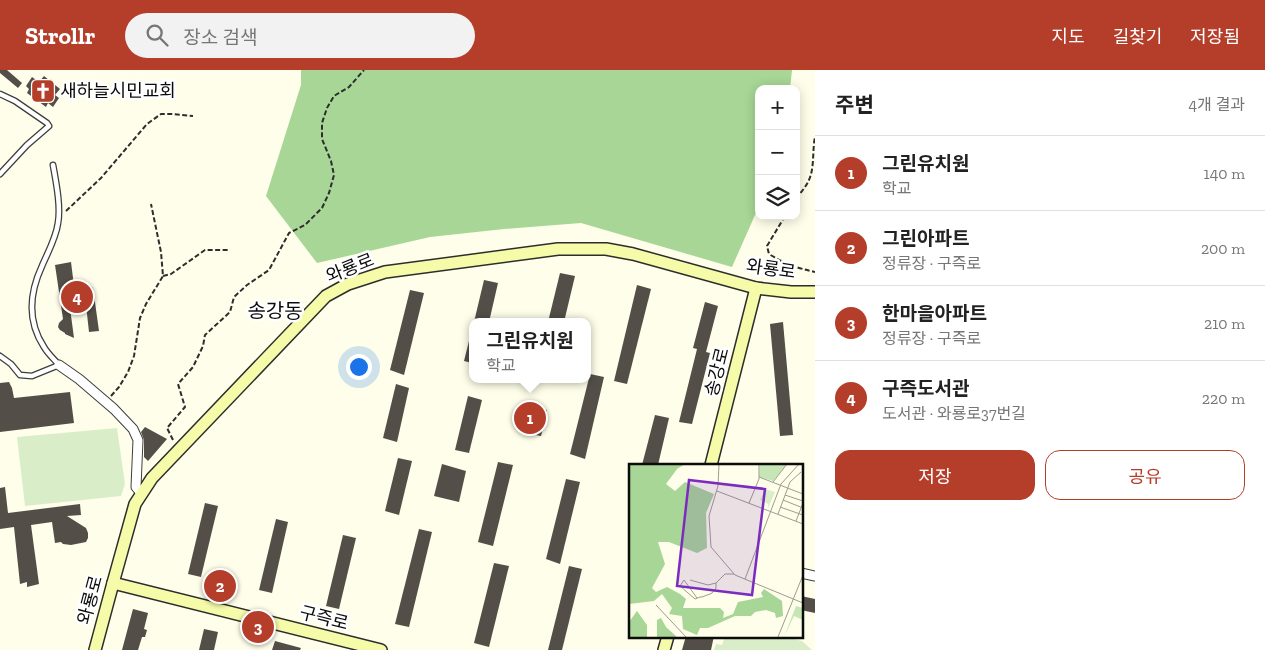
<!DOCTYPE html>
<html lang="ko">
<head>
<meta charset="utf-8">
<style>
	body { margin:0; font-family:"Zilla Slab","Noto Sans KR",serif; background:#f2f2f2; color:#222 }
	.controls { position:absolute; right:15px; top:15px; display:grid; overflow:hidden; border-radius:10px; box-shadow:0 2px 12px #0003 }
	.controls button { width:45px; height:45px; display:grid; place-items:center; padding:0; border:0; border-bottom:1px solid #e0e0e0; background:#fff; color:#222; font:25px sans-serif }
	.you { position:absolute; left:358px; top:296px; width:18px; height:18px; margin:-12px; border:4px solid #fff; border-radius:50%; background:#1a73e8; box-shadow:0 0 0 8px #1a73e833 }
	.badge { display:grid; place-items:center; width:32px; height:32px; border-radius:50%; background:#b43e2a; color:#fff; font-size:16px; font-weight:700 }
	.pin { position:absolute; translate:-50% -50%; border:2px solid #fff; box-shadow:0 1px 5px #0006 }
	.popup { position:absolute; left:469px; top:248px; width:122px; height:65px; box-sizing:border-box; display:grid; place-content:center; border-radius:10px; background:#fff; filter:drop-shadow(0 1px 4px #0005); font-size:16px; white-space:nowrap; color:#767676 }
	.popup b { font-size:19px; color:#222 }
	.popup::after { content:''; position:absolute; left:50%; top:100%; margin-left:-10px; border:10px solid transparent; border-top-color:#fff }
	.list { margin:0; padding:0; list-style:none }
	h2 { display:flex; justify-content:space-between; align-items:center; height:65px; margin:0; padding:0 20px; font-size:21px }
	h2 small { font-size:16px; font-weight:400; color:#767676 }
	.list li { display:grid; grid-template-columns:32px 1fr auto; gap:15px; align-items:center; box-sizing:border-box; height:75px; padding:0 20px; border-top:1px solid #e0e0e0 }
	.list b { display:block; font-size:19px; white-space:nowrap }
	.list p { margin:0; font-size:16px; white-space:nowrap; color:#767676 }
	.list em { font-size:16px; font-style:normal; color:#767676 }
	.actions { display:flex; gap:10px; padding:15px 20px }
	.actions a { flex:1; padding:11px 0; border:1px solid #b43e2a; border-radius:15px; text-align:center; font-size:18px; color:#b43e2a }
	.actions .main { background:#b43e2a; color:#fff }
	.icon { flex:none; width:28px; height:28px; fill:none; stroke:currentColor; stroke-width:2; stroke-linecap:round; stroke-linejoin:round }
	.map { position:relative; flex:none; width:815px; height:580px; overflow:hidden }
	header { display:flex; align-items:center; gap:30px; box-sizing:border-box; height:70px; padding:0 25px; background:#b43e2a; color:#fff }
	header strong { font-size:24px }
	nav { display:flex; gap:28px; margin-inline-start:auto; font-size:18px }
	.search { width:350px; height:45px; background:#f2f2f2; display:flex; align-items:center; gap:12px; box-sizing:border-box; padding:0 18px; border-radius:28px; color:#767676; font-size:19px }
	main { display:flex }
	aside { flex:1; background:#fff }
	.map>svg:first-child { display:block }
	.forest { fill:#a7d696 }
	.pitch { fill:#d9eec8 }
	.building { fill:#534f48 }
	.lines { fill:none; stroke-linecap:round; stroke-linejoin:round }
	.service-casing { stroke:#3e3e3e; stroke-width:7 }
	.minor-casing { stroke:#3e3e3e; stroke-width:11 }
	.secondary-casing { stroke:#2d2d2d; stroke-width:14 }
	.path { stroke:#2d2d2d; stroke-width:2; stroke-dasharray:5 2.5; stroke-linecap:butt }
	.service { stroke:#fff; stroke-width:4.5 }
	.minor { stroke:#fff; stroke-width:9 }
	.secondary { stroke:#f5fba8; stroke-width:11 }
	.labels { text-anchor:middle; stroke-width:5; stroke-linejoin:round; paint-order:stroke }
	.poi-label { font-size:18px; fill:#0b0b0b; stroke:#fff; text-anchor:start }
	.street-label { font-size:18px; fill:#0b0b0b; stroke:#fff }
	.quarter-label { font-size:20px; fill:#0b0b0b; stroke:#fff }
	.inset-road { fill:none; stroke:#9d9d91; stroke-width:1 }
	.view { fill:#7b2cbf; fill-opacity:0.15; stroke:#7b2cbf; stroke-width:2.5 }
	.inset-edge { fill:none; stroke:#0b0b0b; stroke-width:2.5 }
</style>
</head>
<body>
<header>
<strong>Strollr</strong>
<div class="search"><svg class="icon" aria-label="search" viewBox="0 0 24 24"><circle cx="10" cy="10" r="6"/><path d="M15 15l6 6"/></svg>장소 검색</div>
<nav><a>지도</a><a>길찾기</a><a>저장됨</a></nav>
</header>
<main>
<div class="map">
<svg width="815" height="580" viewBox="0 0 815 580">
	<rect width="100%" height="100%" fill="#fefeea"/>
	<path class="forest" d="M 301,0 L 792,0 L 790,19 L 759,19 L 759,136 L 732,197 L 581,153 L 504,159 L 430,167 L 317,193 L 266,126 L 301,15 Z"/>
	<g class="pitch">
		<path d="M 117,358 L 125,414 L 121,426 L 25,436 L 17,367 Z"/>
		<path d="M 725,566 L 782,566 L 802,571 L 812,580 L 714,580 L 716,574 L 722,575 Z"/>
	</g>
	<g class="building">
		<path d="M 0,0 L 7,0 L 22,13 L 18,18 L 0,3 Z"/>
		<path d="M 44,6 L 60,19 L 55,25 L 59,28 L 53,37 L 48,33 L 46,37 L 27,23 L 29,19 L 26,16 L 32,7 L 39,12 Z"/>
		<path d="M 71,192 L 74,216 L 88,214 L 93,218 L 99,261 L 89,262 L 86,235 L 70,238 L 74,268 L 65,264 L 65,263 L 60,260 L 58,257 L 59,253 L 63,249 L 55,195 Z"/>
		<path d="M 560,203 L 575,206 L 564,252 L 548,252 Z"/>
		<path d="M 484,210 L 498,213 L 489,252 L 474,252 Z"/>
		<path d="M 637,215 L 651,219 L 627,314 L 614,311 Z"/>
		<path d="M 410,220 L 424,223 L 404,305 L 390,300 Z"/>
		<path d="M 705,232 L 718,236 L 706,282 L 710,283 L 692,354 L 679,352 L 697,279 L 693,278 Z"/>
		<path d="M 783,252 L 793,365 L 780,366 L 770,254 Z"/>
		<path d="M 470,267 L 472,267 L 472,293 L 464,291 Z"/>
		<path d="M 590,304 L 604,307 L 585,389 L 570,384 Z"/>
		<path d="M 9,312 L 12,318 L 14,328 L 70,322 L 74,353 L 0,362 L 0,313 Z"/>
		<path d="M 396,314 L 409,318 L 397,372 L 383,368 Z"/>
		<path d="M 468,326 L 482,330 L 469,383 L 455,380 Z"/>
		<path d="M 526,335 L 547,340 L 541,366 L 519,362 Z"/>
		<path d="M 655,345 L 669,348 L 658,395 L 642,395 Z"/>
		<path d="M 145,357 L 167,369 L 148,391 L 144,387 L 144,370 L 141,362 Z"/>
		<path d="M 398,388 L 412,391 L 399,445 L 385,441 Z"/>
		<path d="M 498,392 L 513,395 L 493,476 L 478,472 Z"/>
		<path d="M 442,394 L 466,401 L 459,432 L 434,426 Z"/>
		<path d="M 566,409 L 580,412 L 560,494 L 546,489 Z"/>
		<path d="M 5,417 L 8,443 L 80,434 L 81,445 L 67,446 L 86,458 L 88,463 L 88,468 L 86,472 L 71,475 L 63,474 L 61,472 L 55,473 L 52,452 L 31,455 L 39,514 L 27,517 L 27,512 L 20,514 L 14,457 L 0,459 L 0,418 Z"/>
		<path d="M 205,433 L 218,436 L 201,507 L 188,504 Z"/>
		<path d="M 276,449 L 288,452 L 272,523 L 259,520 Z"/>
		<path d="M 419,459 L 432,462 L 409,557 L 395,554 Z"/>
		<path d="M 343,465 L 356,468 L 339,539 L 326,536 Z"/>
		<path d="M 494,493 L 509,496 L 489,577 L 474,573 Z"/>
		<path d="M 569,496 L 582,499 L 562,580 L 548,580 Z"/>
		<path d="M 801,526 L 815,529 L 815,543 L 801,540 Z"/>
		<path d="M 133,539 L 148,543 L 144,559 L 147,560 L 145,567 L 142,567 L 138,580 L 122,580 Z"/>
		<path d="M 204,559 L 218,562 L 214,580 L 199,580 Z"/>
		<path d="M 686,566 L 714,566 L 711,580 L 682,580 Z"/>
		<path d="M 275,571 L 301,578 L 300,580 L 272,580 Z"/>
	</g>
	<g class="lines">
		<defs>
			<g id="service">
				<path d="M 0,24 L 15,31 L 47,53 L 49,56 L 27,75 L 0,104"/>
				<path d="M 0,286 L 11,294 L 20,305 L 32,306 L 59,295 C 54,289 48,284 44,277 C 27,251 29,224 42,196 C 48,182 56,168 58,153 C 61,136 56,112 53,95"/>
			</g>
			<g id="minor">
				<path d="M 59,295 L 79,309 L 114,339 L 133,359 L 138,370 L 136,417 L 142,424"/>
				<path d="M 801,503 L 815,506"/>
			</g>
			<g id="secondary">
				<path d="M 711,395 L 756,218"/>
				<path d="M 113,513 L 381,580"/>
				<path d="M 95,580 L 113,513 L 135,434 L 152,408 L 326,226 L 348,214 L 385,202 L 558,179 L 606,179 L 633,184 L 756,218 L 791,222 L 815,222"/>
				<path d="M 664,580 L 668,566"/>
			</g>
		</defs>
		<use href="#service" class="service-casing"/>
		<use href="#minor" class="minor-casing"/>
		<use href="#secondary" class="secondary-casing"/>
		<g class="path">
			<path d="M 796,129 C 800,123 805,118 808,112 C 815,99 812,81 815,67"/>
			<path d="M 66,141 L 101,108 L 147,54 L 161,44 L 172,44 L 193,46"/>
			<path d="M 785,146 L 767,176 L 769,184 C 785,194 797,198 815,202"/>
			<path d="M 163,206 L 171,204 L 205,180 L 228,180"/>
			<path d="M 111,326 L 119,317 L 128,302 L 134,286 L 140,248 L 146,234 L 163,206 L 161,182 L 151,134"/>
			<path d="M 173,370 L 167,358 L 185,337 L 178,314 L 193,297 L 203,276 L 205,265 L 230,242 L 234,227 L 247,215 L 269,200 L 289,163 L 305,155 L 322,138 L 329,123 L 334,105 L 331,91 L 322,69 L 322,53 L 327,38 L 334,26 L 349,17 L 364,0"/>
		</g>
		<use href="#service" class="service"/>
		<use href="#minor" class="minor"/>
		<use href="#secondary" class="secondary"/>
	</g>
	<defs>
		<symbol id="church-square" viewBox="-11 -11 22 22"><rect x="-9" y="-9" width="18" height="18" rx="4" fill="#b43e2a" stroke="#fff"/><path d="M-1.2-6h2.4v3.5h3.3v2.4h-3.3V6h-2.4V-.1h-3.3v-2.4h3.3Z" fill="#fff"/></symbol>
	</defs>
	<g fill-rule="evenodd">
		<use href="#church-square" x="29" y="7" width="28" height="28"/>
	</g>
	<g class="labels">
		<g class="poi-label">
			<text x="60" y="27">새하늘시민교회</text>
		</g>
		<g class="street-label">
			<text transform="translate(350 198) rotate(-22)" y="6">와룡로</text>
			<text transform="translate(771 199) rotate(8)" y="6">와룡로</text>
			<text transform="translate(717 302) rotate(-76)" y="6">송강로</text>
			<text transform="translate(90 530) rotate(-75)" y="6">와룡로</text>
			<text transform="translate(324 548) rotate(14)" y="6">구즉로</text>
		</g>
		<g class="quarter-label">
			<text x="275" y="248">송강동</text>
		</g>
	</g>
	<g transform="translate(629 394)">
		<rect width="174" height="174" fill="#fefeea"/>
		<path d="M 131,0 L 158,0 L 144,17 L 130,13 ZM 167,142 L 174,144 L 174,156 L 165,152 L 155,173 Z" fill="#c6e6b6"/>
		<path d="M 0,0 L 56,0 L 48,5 L 37,20 L 46,27 L 56,18 L 85,30 L 77,49 L 78,84 L 68,89 L 40,78 L 29,78 L 36,100 L 23,124 L 27,128 L 38,123 L 51,130 L 57,135 L 54,144 L 91,144 L 95,148 L 94,154 L 104,150 L 109,138 L 134,133 L 132,129 L 135,125 L 153,137 L 154,152 L 147,154 L 146,149 L 137,146 L 126,148 L 122,152 L 106,152 L 79,164 L 71,164 L 68,171 L 54,165 L 53,152 L 40,150 L 43,144 L 33,130 L 25,137 L 0,140 ZM 8,147 L 18,161 L 18,173 L 0,173 L 0,158 ZM 32,154 L 37,163 L 48,173 L 28,173 L 28,156 Z" fill="#a7d696"/>
		<path d="M 136,25 L 146,28 L 139,44 L 139,40 L 131,36 Z" fill="#d9eec8"/>
		<path class="inset-road" d="M 90,0 L 89,22 L 80,52 L 82,83 L 106,111 L 174,139M 130,13 L 174,30M 144,18 L 158,0M 88,27 L 174,60M 156,31 L 174,37M 154,36 L 174,44M 120,39 L 130,15 L 130,0M 151,43 L 174,51M 149,50 L 161,18 L 172,8M 167,57 L 174,39M 116,115 L 152,20 L 170,0M 61,116 L 79,121 L 87,119M 68,134 L 55,116 L 51,122 L 66,135 L 71,133 L 73,133 L 81,130 L 83,129 L 87,124 L 87,119 L 96,110 L 105,110M 27,141 L 57,173M 149,173 L 174,111"/>
		<path class="view" d="M 60,16 L 136,25 L 123,131 L 48,122 Z"/>
		<rect width="174" height="174" class="inset-edge"/>
	</g>
</svg>
<div class="controls">
<button>+</button>
<button>−</button>
<button><svg class="icon" aria-label="layers" viewBox="0 0 24 24"><path d="M12 4l9 5-9 5-9-5zM3 14l9 5 9-5"/></svg></button>
</div>
<div class="you"></div>
<div class="pin badge" style="left:530px;top:348px">1</div>
<div class="popup"><b>그린유치원</b>학교</div>
<div class="pin badge" style="left:220px;top:516px">2</div>
<div class="pin badge" style="left:258px;top:557px">3</div>
<div class="pin badge" style="left:77px;top:227px">4</div>
</div>
<aside>
<h2>주변<small>4개 결과</small></h2>
<ul class="list">
<li><span class="badge">1</span><div><b>그린유치원</b><p>학교</p></div><em>140 m</em></li>
<li><span class="badge">2</span><div><b>그린아파트</b><p>정류장 · 구즉로</p></div><em>200 m</em></li>
<li><span class="badge">3</span><div><b>한마을아파트</b><p>정류장 · 구즉로</p></div><em>210 m</em></li>
<li><span class="badge">4</span><div><b>구즉도서관</b><p>도서관 · 와룡로37번길</p></div><em>220 m</em></li>
</ul>
<div class="actions"><a class="main">저장</a><a>공유</a></div>
</aside>
</main>
</body>
</html>
